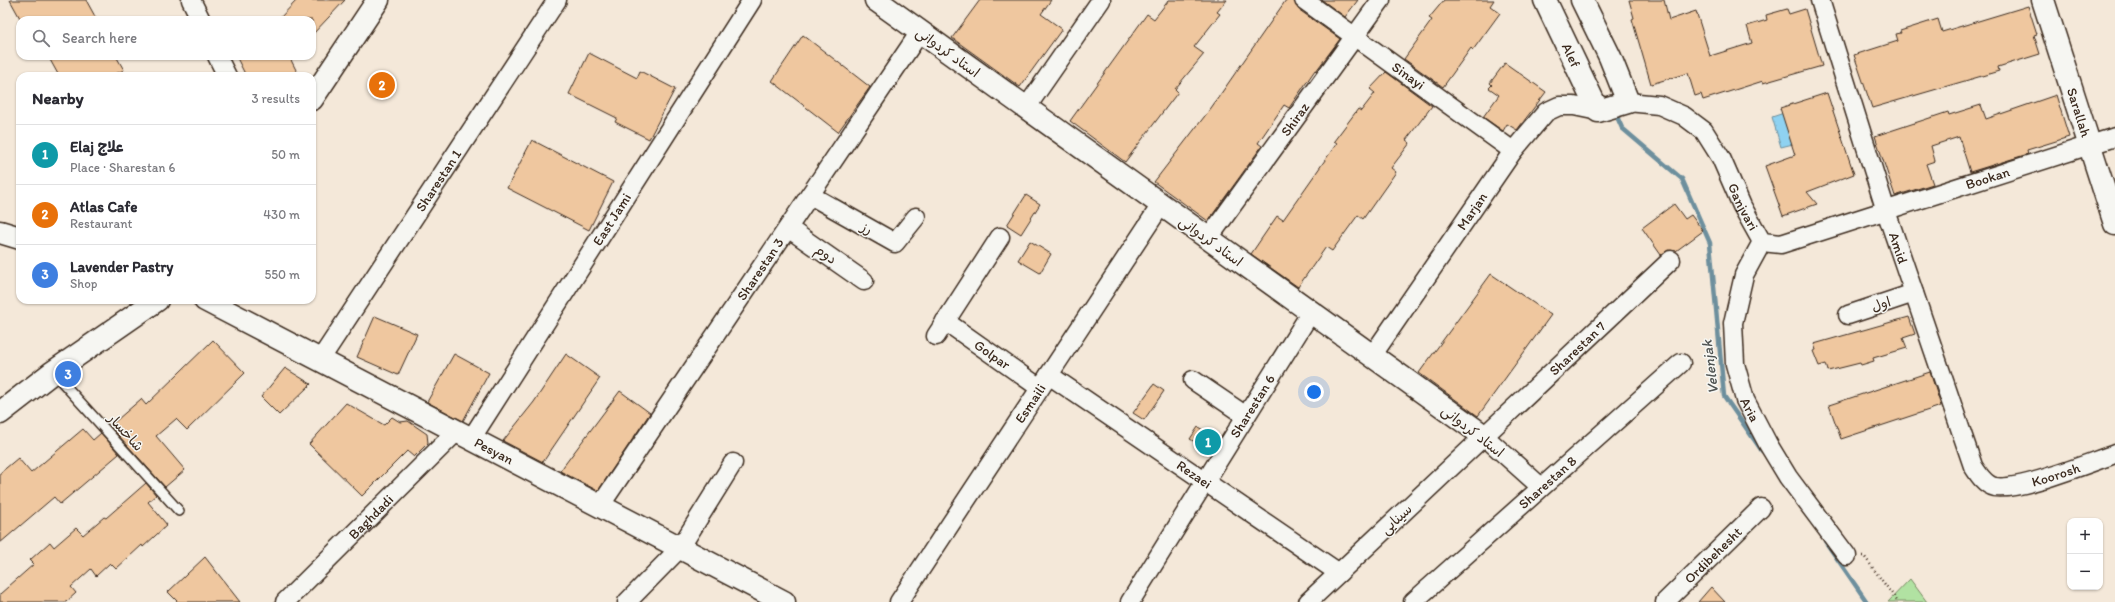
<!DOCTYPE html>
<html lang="en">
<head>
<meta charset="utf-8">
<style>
	body { margin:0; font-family:Itim,"Playpen Sans Arabic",sans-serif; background:#f2f2f3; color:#2b2b33 }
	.controls { position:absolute; right:12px; bottom:12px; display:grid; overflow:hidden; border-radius:8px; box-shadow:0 1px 3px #0004 }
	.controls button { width:36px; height:36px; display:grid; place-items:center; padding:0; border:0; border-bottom:1px solid #e1e1e2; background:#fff; color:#2b2b33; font:20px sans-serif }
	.you { position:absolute; left:1314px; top:392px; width:14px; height:14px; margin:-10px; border:3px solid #fff; border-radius:50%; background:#1a73e8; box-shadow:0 0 0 6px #1a73e833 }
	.badge { display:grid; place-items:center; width:26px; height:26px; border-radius:50%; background:#2563eb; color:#fff; font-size:13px; font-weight:700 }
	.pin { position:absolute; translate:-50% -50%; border:2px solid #fff; box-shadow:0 1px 4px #0006 }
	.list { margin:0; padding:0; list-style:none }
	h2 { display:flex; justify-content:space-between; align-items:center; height:52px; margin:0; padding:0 16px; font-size:17px }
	h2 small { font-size:13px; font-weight:400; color:#7c7c81 }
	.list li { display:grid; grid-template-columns:26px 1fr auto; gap:12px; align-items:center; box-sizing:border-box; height:60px; padding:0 16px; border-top:1px solid #e1e1e2 }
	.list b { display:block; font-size:15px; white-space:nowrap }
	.list p { margin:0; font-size:13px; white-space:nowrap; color:#7c7c81 }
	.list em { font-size:13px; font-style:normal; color:#7c7c81 }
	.icon { flex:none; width:22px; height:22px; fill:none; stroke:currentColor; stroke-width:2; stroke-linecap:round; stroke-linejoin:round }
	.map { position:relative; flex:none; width:2115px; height:602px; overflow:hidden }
	.search { position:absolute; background:#fff; box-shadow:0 1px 3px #0004; left:16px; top:16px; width:300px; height:44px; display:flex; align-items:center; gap:10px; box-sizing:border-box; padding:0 14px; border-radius:12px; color:#7c7c81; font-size:15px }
	.panel { position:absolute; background:#fff; box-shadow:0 1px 3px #0004; left:16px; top:72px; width:300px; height:232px; border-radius:12px }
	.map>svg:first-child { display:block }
	.green { fill:#b1e2a2; stroke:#768660 }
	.water { fill:#8fd2f1; stroke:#6d8f9d }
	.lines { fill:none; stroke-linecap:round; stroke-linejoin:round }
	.stream { stroke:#6d8f9d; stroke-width:4.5 }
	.building { fill:#efc79f; stroke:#3b2a1e }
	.service-casing { stroke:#3b2a1e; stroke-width:12 }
	.minor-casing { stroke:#3b2a1e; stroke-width:21 }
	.tertiary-casing { stroke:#3b2a1e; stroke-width:25 }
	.secondary-casing { stroke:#3b2a1e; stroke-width:25 }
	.path { stroke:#3b2a1e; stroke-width:2.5; stroke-dasharray:1 3; stroke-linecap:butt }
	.service { stroke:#f6f6f2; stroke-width:9 }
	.minor { stroke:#f6f6f2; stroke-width:18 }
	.tertiary { stroke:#f6f6f2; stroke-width:22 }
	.secondary { stroke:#f6f6f2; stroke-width:22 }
	.labels { text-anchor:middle; stroke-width:3; stroke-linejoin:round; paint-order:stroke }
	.street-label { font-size:14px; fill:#3b2a1e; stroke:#f6f6f2 }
	.water-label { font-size:15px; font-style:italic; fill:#505453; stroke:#f6f6f2 }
</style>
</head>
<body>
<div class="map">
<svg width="2115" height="602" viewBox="0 0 2115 602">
	<rect width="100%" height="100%" fill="#f4e8d9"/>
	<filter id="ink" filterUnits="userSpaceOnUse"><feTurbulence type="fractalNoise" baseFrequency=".025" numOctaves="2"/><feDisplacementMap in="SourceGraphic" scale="8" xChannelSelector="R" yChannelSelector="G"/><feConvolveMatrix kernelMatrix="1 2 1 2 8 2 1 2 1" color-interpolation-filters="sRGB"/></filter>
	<g filter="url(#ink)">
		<path class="green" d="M 1910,579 L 1927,602 L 1888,602 Z"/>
		<path class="water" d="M 1784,113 L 1793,144 L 1781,147 L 1772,117 Z"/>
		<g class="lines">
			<g class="stream">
				<path d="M 1618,119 L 1622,128 L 1682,179 L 1710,243 L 1724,396 L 1762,451"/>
				<path d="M 1825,541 L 1867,602"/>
			</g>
		</g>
		<g class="building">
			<path d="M 10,0 L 86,0 L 97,20 L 21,20 Z"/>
			<path d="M 297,0 L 345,0 L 312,35 L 312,20 L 278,20 Z"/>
			<path d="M 980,0 L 1051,0 L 1041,14 L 1062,29 L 1020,87 L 952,38 Z"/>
			<path d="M 1169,0 L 1227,0 L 1217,12 L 1220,14 L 1194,47 L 1204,54 L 1175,89 L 1178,92 L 1125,162 L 1070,121 L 1147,14 L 1154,19 Z"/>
			<path d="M 1286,0 L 1294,0 L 1298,9 L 1340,39 L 1316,71 L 1315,70 L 1289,108 L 1284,105 L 1258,143 L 1262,146 L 1208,221 L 1154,182 L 1211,108 Z"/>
			<path d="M 1322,0 L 1358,0 L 1345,17 Z"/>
			<path d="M 1444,0 L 1494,0 L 1490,6 L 1500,13 L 1473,50 L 1471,48 L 1443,87 L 1404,59 L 1432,20 L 1429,18 Z"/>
			<path d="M 1629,0 L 1664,0 L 1669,20 L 1696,11 L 1710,56 L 1752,43 L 1747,26 L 1767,20 L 1766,15 L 1787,9 L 1789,14 L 1805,9 L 1822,66 L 1763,83 L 1763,81 L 1703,100 L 1701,94 L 1695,96 L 1688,73 L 1651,84 L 1632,19 L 1634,18 Z"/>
			<path d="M 2028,6 L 2037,34 L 2034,35 L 2040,54 L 1998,67 L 1999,71 L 1872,108 L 1854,55 L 1898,41 L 1896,34 L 1901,33 L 1900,31 L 1938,19 L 1942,32 Z"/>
			<path d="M 803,35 L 870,87 L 838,132 L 772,81 Z"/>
			<path d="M 589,53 L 637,78 L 640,71 L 675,89 L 649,139 L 615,122 L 617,118 L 569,94 Z"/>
			<path d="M 48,56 L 116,56 L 124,70 L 111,76 L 59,76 Z"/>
			<path d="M 236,56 L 289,56 L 299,76 L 246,76 Z"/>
			<path d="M 1505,63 L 1546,92 L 1517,130 L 1507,124 L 1503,131 L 1483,117 L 1499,95 L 1489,88 L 1492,85 L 1490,83 Z"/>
			<path d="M 1386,72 L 1432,106 L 1406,140 L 1410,143 L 1391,168 L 1396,172 L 1363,219 L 1358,215 L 1332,251 L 1326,247 L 1298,287 L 1251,254 L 1277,216 L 1283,220 L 1337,143 L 1334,141 L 1358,109 L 1361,111 L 1375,93 L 1370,89 Z"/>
			<path d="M 1827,93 L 1854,174 L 1807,192 L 1817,204 L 1783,216 L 1765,166 L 1795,155 L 1780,108 Z"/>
			<path d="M 2056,95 L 2069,137 L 2027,150 L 2028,154 L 1970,172 L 1959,137 L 1931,146 L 1935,161 L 1926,164 L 1933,184 L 1895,196 L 1875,136 L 1948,112 L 1949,115 L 1981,105 L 1986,119 Z"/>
			<path d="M 532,140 L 613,182 L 589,230 L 507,188 Z"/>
			<path d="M 1026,195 L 1040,204 L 1021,234 L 1007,225 Z"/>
			<path d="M 1674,204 L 1685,219 L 1691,215 L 1703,231 L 1676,251 L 1668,250 L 1661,255 L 1642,228 Z"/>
			<path d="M 1030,241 L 1051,254 L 1040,273 L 1018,260 Z"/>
			<path d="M 1491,274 L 1551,315 L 1478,416 L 1419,373 Z"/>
			<path d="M 375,316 L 417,334 L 398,375 L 357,357 Z"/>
			<path d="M 1909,317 L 1915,334 L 1903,338 L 1907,348 L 1873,358 L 1874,361 L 1861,365 L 1860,363 L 1828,371 L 1826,364 L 1819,366 L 1813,351 L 1816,350 L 1814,344 Z"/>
			<path d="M 213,340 L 245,373 L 187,430 L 176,419 L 156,436 L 185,470 L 165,487 L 110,426 L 141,399 L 146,405 Z"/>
			<path d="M 454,354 L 489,373 L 463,421 L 427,402 Z"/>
			<path d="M 566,354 L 600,378 L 543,462 L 503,441 L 534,402 Z"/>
			<path d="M 285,368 L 311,384 L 279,415 L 261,397 Z"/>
			<path d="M 1930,372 L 1941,406 L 1841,439 L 1829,405 Z"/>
			<path d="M 1154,384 L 1164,391 L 1144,420 L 1133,413 Z"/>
			<path d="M 620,391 L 650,413 L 598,491 L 560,471 Z"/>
			<path d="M 346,403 L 384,425 L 392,417 L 400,422 L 408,421 L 427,434 L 428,443 L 414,457 L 407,451 L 362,496 L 309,444 Z"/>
			<path d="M 1198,427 L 1219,440 L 1211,452 L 1190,439 Z"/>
			<path d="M 83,429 L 93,440 L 101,433 L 119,454 L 60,504 L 54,497 L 0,543 L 0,473 L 18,458 L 31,473 Z"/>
			<path d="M 146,483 L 156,495 L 148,502 L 167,525 L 143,547 L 142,545 L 116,569 L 110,563 L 96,576 L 91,569 L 71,587 L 76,593 L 66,602 L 0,602 L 0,594 L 34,564 L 30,560 L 50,542 L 54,547 L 76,528 L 83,535 L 104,517 L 106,518 Z"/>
			<path d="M 205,557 L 240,602 L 178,602 L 168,592 Z"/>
			<path d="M 1711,587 L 1725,602 L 1698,602 Z"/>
		</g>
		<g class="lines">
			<defs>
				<path id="service" d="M 53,372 L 179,511"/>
				<g id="minor">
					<path d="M 191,0 L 201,20"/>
					<path id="s1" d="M 1304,0 L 1513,151"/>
					<path id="s2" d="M 1820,0 L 1886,211 L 1973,466 C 1978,474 1985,485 1995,487 C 2020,491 2088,463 2115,454"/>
					<path d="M 217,56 L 227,76"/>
					<path id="s3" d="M 1628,102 L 1659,105 L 1684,116 L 1704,131 L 1721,158 L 1742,206 L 1762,242 L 1781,244 L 2115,137"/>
					<path d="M 1026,108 L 1101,0"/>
					<path d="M 810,195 L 895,243 L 916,217"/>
					<path d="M 788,228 L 864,281"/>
					<path id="s4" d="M 1208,239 L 1381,0"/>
					<path id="s5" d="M 1762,242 L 1744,275 L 1733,323 L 1735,364 L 1745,400 L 1768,444 L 1788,477 L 1847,556"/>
					<path d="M 1848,315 L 1914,293"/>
					<path id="s6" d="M 945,321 L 1040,388"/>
					<path d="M 936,336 L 1000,237"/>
					<path id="s7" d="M 1372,356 L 1513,151 L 1546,112 L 1559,106 L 1574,106 L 1598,111"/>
					<path id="s8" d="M 320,360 L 557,0"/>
					<path id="s9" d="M 1049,375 L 1339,573"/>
					<path d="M 1193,380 L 1246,416"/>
					<path d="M 1484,436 L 1541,487"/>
					<path id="s10" d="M 471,439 L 752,0"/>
					<path id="s11" d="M 600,506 L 920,32"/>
					<path id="s12" d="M 285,602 L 457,431"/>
					<path d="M 627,602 L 680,548 L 733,463"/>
					<path id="s13" d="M 899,602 L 1161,205"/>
					<path id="s14" d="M 1130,602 L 1311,312"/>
					<path id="s15" d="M 1308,602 L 1671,260"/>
					<path id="s16" d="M 1413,602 L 1681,363"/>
					<path id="s17" d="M 1665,602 L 1761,508"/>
				</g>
				<g id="tertiary">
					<path d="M 876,0 L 1484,436"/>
					<path id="s18" d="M 2043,0 L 2115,224"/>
					<path d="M 0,232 L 20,238"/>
					<path id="s19" d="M 205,300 L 784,602"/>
				</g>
				<g id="secondary">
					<path id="s20" d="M 1545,0 L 1598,111 L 1628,102 L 1610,57 L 1582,0"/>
					<path d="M 312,99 L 378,0"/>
					<path d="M 0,413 L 53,372 L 157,300"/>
				</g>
			</defs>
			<use href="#service" class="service-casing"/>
			<use href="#minor" class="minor-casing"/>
			<use href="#tertiary" class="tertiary-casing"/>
			<use href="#secondary" class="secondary-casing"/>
			<path class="path" d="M 1862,556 L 1864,556 L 1898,602"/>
			<use href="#service" class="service"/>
			<use href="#minor" class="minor"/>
			<use href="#tertiary" class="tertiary"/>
			<use href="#secondary" class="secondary"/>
		</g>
	</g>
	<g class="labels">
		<g class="street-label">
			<text transform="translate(948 52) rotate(36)" y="5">استاد کردوانی</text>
			<text dy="5" stroke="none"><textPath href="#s20" startOffset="61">Alef</textPath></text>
			<text dy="5" stroke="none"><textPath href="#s1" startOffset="129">Sinayi</textPath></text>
			<text dy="5" stroke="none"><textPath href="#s18" startOffset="118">Sarallah</textPath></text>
			<text dy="5" stroke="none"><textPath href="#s4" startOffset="148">Shiraz</textPath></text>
			<text dy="5" stroke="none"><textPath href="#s3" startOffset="445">Bookan</textPath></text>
			<text dy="5" stroke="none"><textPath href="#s8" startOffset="215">Sharestan 1</textPath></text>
			<text dy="5" stroke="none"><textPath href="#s3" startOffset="169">Ganjvari</textPath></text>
			<text dy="5" stroke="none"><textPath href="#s7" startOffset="176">Marjan</textPath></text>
			<text dy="5" stroke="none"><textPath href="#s10" startOffset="261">East Jami</textPath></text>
			<text transform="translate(867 228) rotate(30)" y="5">رز</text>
			<text transform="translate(1211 241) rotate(36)" y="5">استاد کردوانی</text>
			<text dy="5" stroke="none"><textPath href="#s2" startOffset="260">Amid</textPath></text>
			<text transform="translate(826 254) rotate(34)" y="5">دوم</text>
			<text dy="5" stroke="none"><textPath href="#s11" startOffset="286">Sharestan 3</textPath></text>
			<text transform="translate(1881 304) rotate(-18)" y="5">اول</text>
			<text dy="5" stroke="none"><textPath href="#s15" startOffset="370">Sharestan 7</textPath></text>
			<text dy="5" stroke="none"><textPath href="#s6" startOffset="58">Golpar</textPath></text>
			<text dy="5" stroke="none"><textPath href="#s13" startOffset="238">Esmaili</textPath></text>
			<text dy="5" stroke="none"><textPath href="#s14" startOffset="231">Sharestan 6</textPath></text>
			<text dy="5" stroke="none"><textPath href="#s5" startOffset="176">Aria</textPath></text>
			<text transform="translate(1473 431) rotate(38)" y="5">استاد کردوانی</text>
			<text transform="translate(126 432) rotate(48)" y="5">شاخسار</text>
			<text dy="5" stroke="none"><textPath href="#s19" startOffset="326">Pesyan</textPath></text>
			<text dy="5" stroke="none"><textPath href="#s2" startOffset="584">Koorosh</textPath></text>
			<text dy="5" stroke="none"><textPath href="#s9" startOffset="176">Rezaei</textPath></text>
			<text dy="5" stroke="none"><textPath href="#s16" startOffset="180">Sharestan 8</textPath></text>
			<text dy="5" stroke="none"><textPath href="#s12" startOffset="121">Baghdadi</textPath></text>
			<text transform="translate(1396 519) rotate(-43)" y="5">سینایی</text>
			<text dy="5" stroke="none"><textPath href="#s17" startOffset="67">Ordibehesht</textPath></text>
		</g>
		<g class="water-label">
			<text transform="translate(1710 367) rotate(-97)" y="5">Velenjak</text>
		</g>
	</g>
</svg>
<div class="controls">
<button>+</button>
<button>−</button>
</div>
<div class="you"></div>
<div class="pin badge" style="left:1208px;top:442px;background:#0f9aa8">1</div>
<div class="pin badge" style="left:382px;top:85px;background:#e8710a">2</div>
<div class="pin badge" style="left:68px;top:374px;background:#3f7fe0">3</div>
<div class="search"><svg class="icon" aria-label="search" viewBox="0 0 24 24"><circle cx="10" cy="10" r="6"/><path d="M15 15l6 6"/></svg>Search here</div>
<section class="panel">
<h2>Nearby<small>3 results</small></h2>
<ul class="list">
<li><span class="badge" style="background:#0f9aa8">1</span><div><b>Elaj علاج</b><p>Place · Sharestan 6</p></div><em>50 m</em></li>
<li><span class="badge" style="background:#e8710a">2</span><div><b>Atlas Cafe</b><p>Restaurant</p></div><em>430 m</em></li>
<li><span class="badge" style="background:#3f7fe0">3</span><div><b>Lavender Pastry</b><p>Shop</p></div><em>550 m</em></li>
</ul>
</section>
</div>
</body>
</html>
